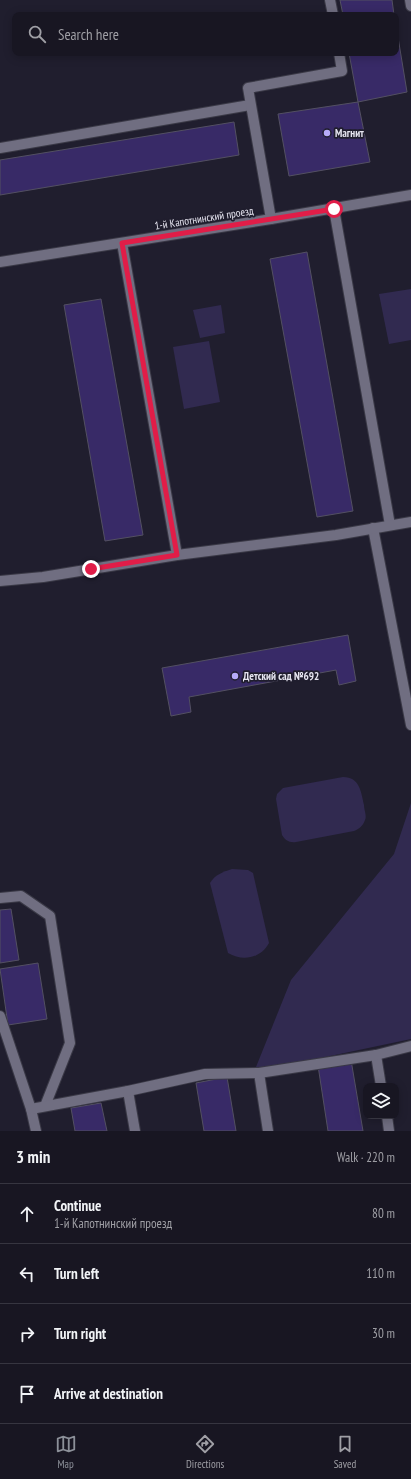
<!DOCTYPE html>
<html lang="en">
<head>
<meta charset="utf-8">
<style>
	body { margin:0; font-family:"PT Sans Narrow",sans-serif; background:#211f2a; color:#f1f3f6 }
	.controls { position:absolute; right:12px; bottom:12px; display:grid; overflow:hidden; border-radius:8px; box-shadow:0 2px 10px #0003 }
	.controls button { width:36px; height:36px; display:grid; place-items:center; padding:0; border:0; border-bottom:1px solid #363540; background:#181622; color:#f1f3f6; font:20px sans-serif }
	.stop { position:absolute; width:12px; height:12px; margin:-9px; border:3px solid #e11d48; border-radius:50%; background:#fff }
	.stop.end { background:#e11d48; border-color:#fff; box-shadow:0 1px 4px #0008 }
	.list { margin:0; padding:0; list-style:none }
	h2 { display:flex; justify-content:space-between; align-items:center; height:52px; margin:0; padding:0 16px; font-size:17px }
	h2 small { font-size:13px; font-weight:400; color:#9f9fa5 }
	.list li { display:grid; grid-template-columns:26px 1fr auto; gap:12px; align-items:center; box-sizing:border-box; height:60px; padding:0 16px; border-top:1px solid #363540 }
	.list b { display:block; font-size:15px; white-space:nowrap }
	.list p { margin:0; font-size:13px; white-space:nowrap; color:#9f9fa5 }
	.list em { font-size:13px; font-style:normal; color:#9f9fa5 }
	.icon { flex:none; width:22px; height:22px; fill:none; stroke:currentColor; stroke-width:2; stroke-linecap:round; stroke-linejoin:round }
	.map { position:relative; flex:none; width:411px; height:1131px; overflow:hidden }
	.search { position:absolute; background:#181622; box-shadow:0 2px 10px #0003; left:12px; right:12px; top:12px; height:44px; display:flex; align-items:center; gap:10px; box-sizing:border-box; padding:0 14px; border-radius:8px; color:#9f9fa5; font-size:15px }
	.sheet { height:292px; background:#181622 }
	nav { display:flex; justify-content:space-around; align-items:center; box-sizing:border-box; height:56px; border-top:1px solid #363540; background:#181622; font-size:11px; color:#9f9fa5 }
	nav a { display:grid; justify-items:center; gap:2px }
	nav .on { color:#8c9099 }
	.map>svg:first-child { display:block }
	.green { fill:#312a50 }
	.building { fill:#382a67; stroke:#535062 }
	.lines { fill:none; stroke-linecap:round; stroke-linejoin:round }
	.minor-casing { stroke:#3a3946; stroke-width:12 }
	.minor { stroke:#706e81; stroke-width:10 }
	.route { stroke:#e11d48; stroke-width:5 }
	.poi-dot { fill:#b7abf8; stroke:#201e2e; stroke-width:1.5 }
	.labels { text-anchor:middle; stroke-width:3.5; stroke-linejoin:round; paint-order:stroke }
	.poi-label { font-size:11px; font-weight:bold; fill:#e6e5f0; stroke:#201e2e; text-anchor:start }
	.street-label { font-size:11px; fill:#e6e5f0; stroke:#201e2e }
</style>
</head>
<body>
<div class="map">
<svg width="411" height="1131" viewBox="0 0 411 1131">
	<rect width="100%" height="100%" fill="#201e2e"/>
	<g class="green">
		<path d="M 411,289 L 411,340 L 389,344 L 379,294 Z"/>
		<path d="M 221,305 L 225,333 L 200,338 L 193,310 Z"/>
		<path d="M 209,341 L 220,402 L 184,409 L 173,347 Z"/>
		<path d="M 343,777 C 360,777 361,792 364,805 C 364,810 367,816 365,820 C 363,826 359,829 354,831 L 296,842 C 289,843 285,840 282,835 L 276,799 L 277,794 L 283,788 Z"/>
		<path d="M 411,803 L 411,1039 L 254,1072 L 291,980 L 394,854 Z"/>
		<path d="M 232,869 L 248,870 L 253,873 L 269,943 C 261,958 243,962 228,953 L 210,883 C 215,875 222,872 232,869 Z"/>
	</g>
	<g class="building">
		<path d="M 340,0 L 392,0 L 394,15 L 343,15 Z"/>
		<path d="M 396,25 L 407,92 L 358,102 L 349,53 L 396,53 Z"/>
		<path d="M 358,102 L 370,162 L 289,176 L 278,114 Z"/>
		<path d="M 234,122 L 239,155 L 0,195 L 0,160 Z"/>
		<path d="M 307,252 L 353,511 L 317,517 L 270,259 Z"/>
		<path d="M 101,299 L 143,535 L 105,541 L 64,305 Z"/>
		<path d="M 348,635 L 356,681 L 339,685 L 336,670 L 189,697 L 191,712 L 171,716 L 162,668 Z"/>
		<path d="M 11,909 L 19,960 L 0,963 L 0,910 Z"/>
		<path d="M 38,963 L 47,1019 L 8,1025 L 0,969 Z"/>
		<path d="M 350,1054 L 363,1131 L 328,1131 L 317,1059 Z"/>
		<path d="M 227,1077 L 236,1131 L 204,1131 L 196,1083 Z"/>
		<path d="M 101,1103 L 107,1131 L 75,1131 L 71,1108 Z"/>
	</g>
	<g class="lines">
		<defs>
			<g id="minor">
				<path d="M 330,0 L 333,15"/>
				<path d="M 410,0 L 411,6"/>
				<path d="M 0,148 L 250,105"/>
				<path d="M 334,209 L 390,525"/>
				<path d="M 271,219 L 248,88 L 342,71 L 339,53"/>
				<path d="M 122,243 L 177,555"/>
				<path d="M 0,262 L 271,219 L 411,195"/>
				<path d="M 373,528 L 411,725"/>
				<path d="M 0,581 L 43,577 L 177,555 L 336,535 L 411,522"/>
				<path d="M 0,898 L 21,896 L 50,916 L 70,1043 L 45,1106"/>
				<path d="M 0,1016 L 31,1109 L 36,1131"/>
				<path d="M 376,1055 L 381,1086"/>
				<path d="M 259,1073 L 268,1131"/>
				<path d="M 128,1091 L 135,1131"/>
				<path d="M 31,1109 L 128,1091 L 205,1074 L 259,1073 L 376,1055 L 411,1046"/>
				<path d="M 387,1116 L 389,1131"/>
			</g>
		</defs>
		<use href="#minor" class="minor-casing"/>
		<use href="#minor" class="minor"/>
	</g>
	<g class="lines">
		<path class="route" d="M 91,569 L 177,555 L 122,243 L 334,209"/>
	</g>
	<g class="poi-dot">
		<circle cx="327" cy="133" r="4"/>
		<circle cx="235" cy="676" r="4"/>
	</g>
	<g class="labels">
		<g class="poi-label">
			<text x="335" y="137">Магнит</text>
			<text x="243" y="680">Детский сад №692</text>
		</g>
		<g class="street-label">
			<text transform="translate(204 218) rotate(-9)" y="4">1-й Капотнинский проезд</text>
		</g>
	</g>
</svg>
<div class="controls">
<button><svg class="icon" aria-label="layers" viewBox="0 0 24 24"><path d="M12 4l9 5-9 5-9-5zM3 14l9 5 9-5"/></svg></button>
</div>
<div class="stop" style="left:334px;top:209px"></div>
<div class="stop end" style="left:91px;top:569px"></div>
<div class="search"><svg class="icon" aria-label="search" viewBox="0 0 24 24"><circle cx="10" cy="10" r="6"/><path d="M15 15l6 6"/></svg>Search here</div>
</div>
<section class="sheet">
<h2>3 min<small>Walk · 220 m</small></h2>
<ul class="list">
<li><svg class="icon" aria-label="ahead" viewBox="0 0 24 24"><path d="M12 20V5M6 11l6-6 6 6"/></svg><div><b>Continue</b><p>1-й Капотнинский проезд</p></div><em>80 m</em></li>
<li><svg class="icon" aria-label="left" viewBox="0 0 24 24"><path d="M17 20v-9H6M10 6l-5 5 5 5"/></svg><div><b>Turn left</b></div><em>110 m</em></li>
<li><svg class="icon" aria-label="right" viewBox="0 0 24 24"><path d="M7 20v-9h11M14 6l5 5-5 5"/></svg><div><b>Turn right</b></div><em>30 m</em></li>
<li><svg class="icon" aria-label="arrive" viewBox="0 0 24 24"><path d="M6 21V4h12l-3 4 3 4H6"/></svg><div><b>Arrive at destination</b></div></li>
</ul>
</section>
<nav>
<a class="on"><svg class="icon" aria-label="map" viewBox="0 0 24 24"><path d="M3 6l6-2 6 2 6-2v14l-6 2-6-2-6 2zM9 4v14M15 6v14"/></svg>Map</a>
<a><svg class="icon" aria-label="directions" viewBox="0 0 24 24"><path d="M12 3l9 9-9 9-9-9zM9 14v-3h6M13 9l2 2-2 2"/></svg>Directions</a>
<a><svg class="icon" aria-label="saved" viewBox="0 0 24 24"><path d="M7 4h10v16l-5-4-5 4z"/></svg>Saved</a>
</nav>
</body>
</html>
